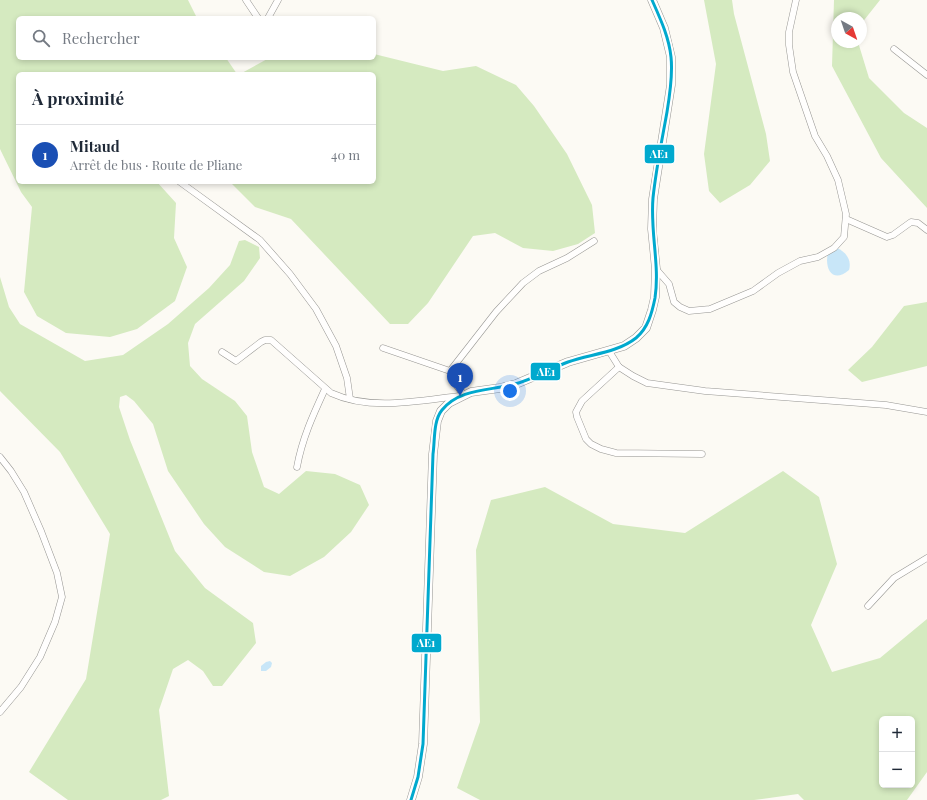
<!DOCTYPE html>
<html lang="fr">
<head>
<meta charset="utf-8">
<style>
	body { margin:0; font-family:"Playfair Display",serif; background:#f6f6f7; color:#1f2937 }
	.controls { position:absolute; right:12px; bottom:12px; display:grid; overflow:hidden; border-radius:6px; box-shadow:0 2px 6px #0003 }
	.controls button { width:36px; height:36px; display:grid; place-items:center; padding:0; border:0; border-bottom:1px solid #e0e1e3; background:#fff; color:#1f2937; font:20px sans-serif }
	.compass { position:absolute; left:831px; top:12px; width:36px; height:36px; border-radius:50%; background:#fff; box-shadow:0 2px 6px #0003; rotate:140deg }
	.you { position:absolute; left:510px; top:391px; width:14px; height:14px; margin:-10px; border:3px solid #fff; border-radius:50%; background:#1a73e8; box-shadow:0 0 0 6px #1a73e833 }
	.badge { display:grid; place-items:center; width:26px; height:26px; border-radius:50%; background:#ea580c; color:#fff; font-size:13px; font-weight:700 }
	.pin { position:absolute; translate:-50% -33px; filter:drop-shadow(0 1px 2px #0008) }
	.pin::after { content:''; position:absolute; top:21px; width:14px; height:12px; background:inherit; clip-path:polygon(0 0,100% 0,50% 100%) }
	.list { margin:0; padding:0; list-style:none }
	h2 { display:flex; justify-content:space-between; align-items:center; height:52px; margin:0; padding:0 16px; font-size:17px }
	h2 small { font-size:13px; font-weight:400; color:#747a83 }
	.list li { display:grid; grid-template-columns:26px 1fr auto; gap:12px; align-items:center; box-sizing:border-box; height:60px; padding:0 16px; border-top:1px solid #e0e1e3 }
	.list b { display:block; font-size:15px; white-space:nowrap }
	.list p { margin:0; font-size:13px; white-space:nowrap; color:#747a83 }
	.list em { font-size:13px; font-style:normal; color:#747a83 }
	.icon { flex:none; width:22px; height:22px; fill:none; stroke:currentColor; stroke-width:2; stroke-linecap:round; stroke-linejoin:round }
	.map { position:relative; flex:none; width:927px; height:800px; overflow:hidden }
	.search { position:absolute; background:#fff; box-shadow:0 2px 6px #0003; left:16px; top:16px; width:360px; height:44px; display:flex; align-items:center; gap:10px; box-sizing:border-box; padding:0 14px; border-radius:6px; color:#747a83; font-size:15px }
	.panel { position:absolute; background:#fff; box-shadow:0 2px 6px #0003; left:16px; top:72px; width:360px; height:112px; border-radius:6px }
	.map>svg:first-child { display:block }
	.forest { fill:#d5eac0; fill-rule:evenodd }
	.water { fill:#c8e6f8 }
	.lines { fill:none; stroke-linecap:round; stroke-linejoin:round }
	.minor-casing { stroke:#969592; stroke-width:7 }
	.tertiary-casing { stroke:#969592; stroke-width:9 }
	.minor { stroke:#fffefd; stroke-width:6 }
	.tertiary { stroke:#fffefd; stroke-width:8 }
	.bus-1-casing { stroke:#fff; stroke-width:6 }
	.bus-1 { stroke:#00a9ce; stroke-width:3 }
	.line-badge { stroke:#fff; stroke-width:1.5 }
	.badge-label { font-size:11px; text-anchor:middle; font-weight:bold; fill:#fff }
</style>
</head>
<body>
<div class="map">
<svg width="927" height="800" viewBox="0 0 927 800">
	<rect width="100%" height="100%" fill="#fcfaf4"/>
	<g class="forest">
		<path d="M 0,0 L 188,0 L 197,18 L 18,18 L 18,58 L 226,58 L 237,74 L 18,74 L 18,182 L 157,182 L 176,203 L 174,238 L 187,267 L 175,301 L 137,329 L 110,337 L 66,333 L 37,316 L 24,292 L 32,207 L 21,192 L 0,149 Z"/>
		<path d="M 704,0 L 732,0 L 734,14 L 766,134 L 770,161 L 750,185 L 720,203 L 709,191 L 704,154 L 716,64 Z"/>
		<path d="M 834,0 L 880,0 L 861,24 L 861,18 L 837,18 L 837,42 L 858,42 L 869,78 L 904,113 L 927,128 L 927,208 L 881,158 L 832,66 Z"/>
		<path d="M 374,54 L 443,71 L 476,66 L 516,85 L 534,106 L 567,154 L 592,205 L 595,233 L 578,244 L 553,251 L 523,248 L 495,233 L 473,236 L 428,303 L 408,324 L 390,324 L 291,219 L 255,207 L 230,182 L 374,182 L 374,74 L 240,74 L 269,58 L 374,58 Z"/>
		<path d="M 245,240 L 259,247 L 260,258 L 244,281 L 195,324 L 188,343 L 190,366 L 202,379 L 235,401 L 247,416 L 252,452 L 264,487 L 279,494 L 306,471 L 335,474 L 360,485 L 369,505 L 351,532 L 324,557 L 290,576 L 264,572 L 225,547 L 204,524 L 168,471 L 153,424 L 134,401 L 126,395 L 120,397 L 119,407 L 130,440 L 175,551 L 205,588 L 253,623 L 256,643 L 222,686 L 213,686 L 203,671 L 188,660 L 173,669 L 159,710 L 169,796 L 161,800 L 68,800 L 29,772 L 86,679 L 110,534 L 60,452 L 0,391 L 0,277 L 9,307 L 20,324 L 85,361 L 123,355 L 168,324 L 209,288 L 230,265 L 239,241 Z"/>
		<path d="M 927,302 L 927,366 L 862,382 L 848,370 L 872,347 L 904,306 Z"/>
		<path d="M 783,471 L 819,497 L 837,564 L 811,625 L 832,672 L 880,658 L 927,619 L 927,772 L 907,800 L 804,800 L 798,794 L 754,800 L 480,800 L 457,788 L 480,722 L 476,550 L 491,500 L 545,487 L 613,524 L 685,533 ZM 882,719 L 912,719 L 912,785 L 882,785 Z"/>
	</g>
	<g class="water">
		<path d="M 837,248 C 846,252 852,260 849,270 C 833,284 824,269 828,253 Z"/>
		<path d="M 270,661 L 272,663 L 271,667 L 266,671 L 261,671 L 261,666 L 266,662 Z"/>
	</g>
	<g class="lines">
		<defs>
			<g id="minor">
				<path d="M 246,0 L 258,18"/>
				<path d="M 268,18 L 278,0"/>
				<path d="M 894,49 L 927,75"/>
				<path d="M 180,182 L 260,240 L 290,274 L 316,309 L 336,346 L 347,378 L 350,399"/>
				<path d="M 846,219 L 887,237 L 893,235 L 911,222 L 918,223 L 927,230"/>
				<path d="M 656,269 L 669,284 L 674,302 L 680,307 L 689,311 L 710,309 L 753,291 L 778,273 L 800,261 L 818,257 L 834,248 L 844,237 L 846,214 L 838,180 L 827,156 L 815,136 L 793,72 L 789,45 L 789,32 L 796,0"/>
				<path d="M 383,348 L 450,371 L 457,386 L 464,395"/>
				<path d="M 609,351 L 619,367 L 633,376 L 647,383 L 705,391 L 886,405 L 927,412"/>
				<path d="M 222,352 L 236,361 L 261,342 L 265,340 L 271,340 L 331,393 C 370,411 417,401 459,396"/>
				<path d="M 619,367 L 582,401 L 576,412 L 577,417 L 586,439 L 591,444 L 601,449 L 616,453 L 702,454"/>
				<path d="M 450,371 L 496,312 L 523,283 L 539,271 L 567,258 L 594,241"/>
				<path d="M 0,457 L 11,471 L 24,492 L 41,531 L 57,573 L 62,597 L 55,622 L 40,657 L 21,687 L 0,712"/>
				<path d="M 297,467 C 302,439 313,415 325,389"/>
				<path d="M 868,606 L 894,578 L 927,558"/>
			</g>
			<path id="tertiary" d="M 411,800 L 418,777 L 423,744 L 433,454 L 437,421 L 441,411 L 449,403 L 471,392 L 500,388 L 516,384 L 568,362 L 624,346 L 636,338 L 646,328 L 652,310 L 655,297 L 656,269 L 652,229 L 653,199 L 671,85 L 671,57 L 664,28 L 652,0"/>
		</defs>
		<use href="#minor" class="minor-casing"/>
		<use href="#tertiary" class="tertiary-casing"/>
		<use href="#minor" class="minor"/>
		<use href="#tertiary" class="tertiary"/>
		<defs>
			<path id="bus-1" d="M 411,800 L 418,777 L 423,744 L 433,454 C 435,441 433,421 442,410 C 460,388 490,391 515,384 C 533,379 550,369 568,362 C 590,354 617,353 636,338 C 648,328 652,313 655,298 C 660,265 650,232 653,198 C 656,169 662,140 667,112 C 670,94 673,75 671,57 C 669,37 660,18 652,0"/>
		</defs>
		<use href="#bus-1" class="bus-1-casing"/>
		<use href="#bus-1" class="bus-1"/>
	</g>
	<g class="line-badge">
		<rect x="644" y="144" width="31" height="20" rx="4" fill="#00a9ce"/>
		<rect x="530" y="362" width="31" height="19" rx="4" fill="#00a9ce"/>
		<rect x="411" y="633" width="31" height="20" rx="4" fill="#00a9ce"/>
	</g>
	<g class="badge-label">
		<text x="659" y="158">AE1</text>
		<text x="546" y="376">AE1</text>
		<text x="426" y="647">AE1</text>
	</g>
</svg>
<div class="controls">
<button>+</button>
<button>−</button>
</div>
<svg class="compass" viewBox="-18 -18 36 36"><path d="M0-13l5 13h-10z" fill="#e53935"/><path d="M0 13l5-13h-10z" fill="#747a83"/></svg>
<div class="you"></div>
<div class="pin badge" style="left:460px;top:396px;background:#1a4fb4">1</div>
<div class="search"><svg class="icon" aria-label="search" viewBox="0 0 24 24"><circle cx="10" cy="10" r="6"/><path d="M15 15l6 6"/></svg>Rechercher</div>
<section class="panel">
<h2>À proximité<small></small></h2>
<ul class="list">
<li><span class="badge" style="background:#1a4fb4">1</span><div><b>Mitaud</b><p>Arrêt de bus · Route de Pliane</p></div><em>40 m</em></li>
</ul>
</section>
</div>
</body>
</html>
